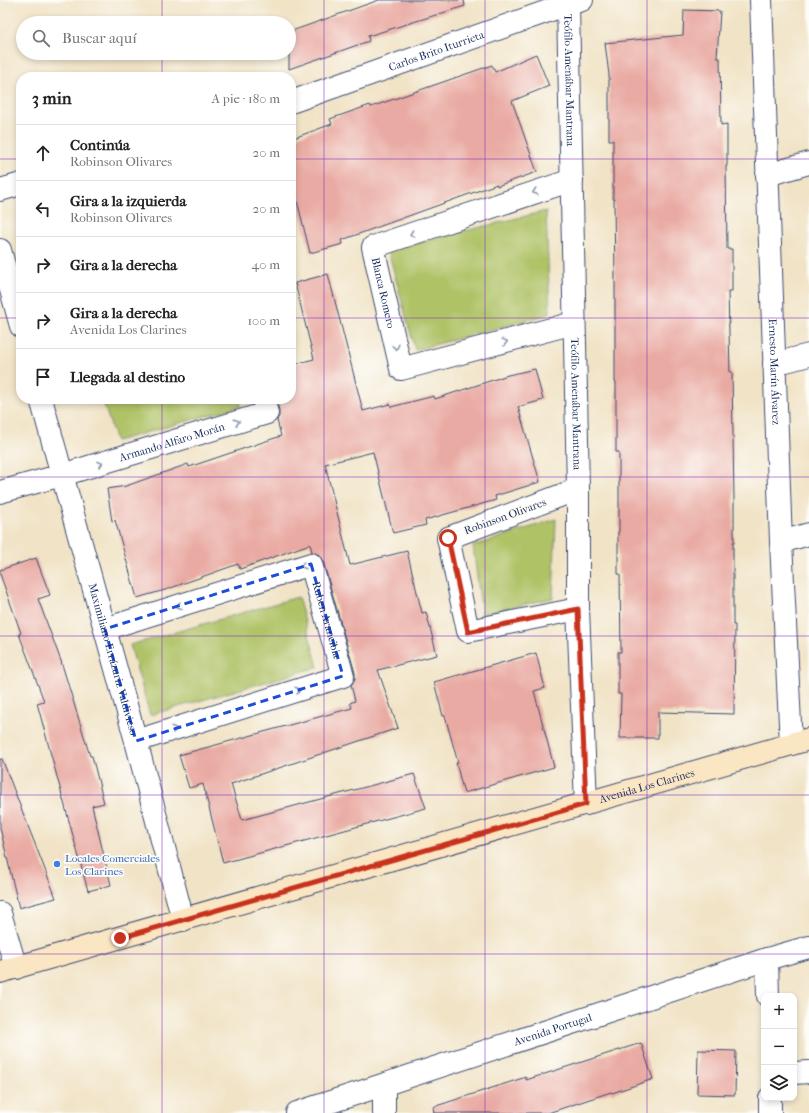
<!DOCTYPE html>
<html lang="es">
<head>
<meta charset="utf-8">
<style>
	body { margin:0; font-family:"IM FELL French Canon",serif; background:#f6f6f6; color:#222 }
	.controls { position:absolute; right:12px; bottom:12px; display:grid; overflow:hidden; border-radius:8px; box-shadow:0 2px 6px #0003 }
	.controls button { width:36px; height:36px; display:grid; place-items:center; padding:0; border:0; border-bottom:1px solid #e0e0e0; background:#fff; color:#222; font:20px sans-serif }
	.stop { position:absolute; width:12px; height:12px; margin:-9px; border:3px solid #c8321e; border-radius:50%; background:#fff }
	.stop.end { background:#c8321e; border-color:#fff; box-shadow:0 1px 4px #0008 }
	.list { margin:0; padding:0; list-style:none }
	h2 { display:flex; justify-content:space-between; align-items:center; height:52px; margin:0; padding:0 16px; font-size:17px }
	h2 small { font-size:13px; font-weight:400; color:#767676 }
	.list li { display:grid; grid-template-columns:26px 1fr auto; gap:12px; align-items:center; box-sizing:border-box; height:56px; padding:0 16px; border-top:1px solid #e0e0e0 }
	.list b { display:block; font-size:15px; white-space:nowrap }
	.list p { margin:0; font-size:13px; white-space:nowrap; color:#767676 }
	.list em { font-size:13px; font-style:normal; color:#767676 }
	.icon { flex:none; width:22px; height:22px; fill:none; stroke:currentColor; stroke-width:2; stroke-linecap:round; stroke-linejoin:round }
	.map { position:relative; flex:none; width:809px; height:1113px; overflow:hidden }
	.search { position:absolute; background:#fff; box-shadow:0 2px 6px #0003; left:16px; top:16px; width:280px; height:44px; display:flex; align-items:center; gap:10px; box-sizing:border-box; padding:0 14px; border-radius:22px; color:#767676; font-size:15px }
	.panel { position:absolute; background:#fff; box-shadow:0 2px 6px #0003; left:16px; top:72px; width:280px; height:332px; border-radius:16px }
	.map>svg:first-child { display:block }
	.green { fill:#afc266; stroke:#657862 }
	.building { fill:#e9aaa3 }
	.lines { fill:none; stroke-linecap:round; stroke-linejoin:round }
	.street-casing { stroke:#3b4a6e; stroke-width:24 }
	.secondary-casing { stroke:#3b4a6e; stroke-width:24 }
	.street { stroke:#fff; stroke-width:22 }
	.secondary { stroke:#fbe6c4; stroke-width:22 }
	.oneway { stroke:#8d97ae }
	.route { stroke:#c8321e; stroke-width:5 }
	.marked { fill:none; stroke:#1d4ed8; stroke-width:3; stroke-dasharray:8 5; stroke-linejoin:round }
	.grid { fill:none; stroke:#7b2cbf; stroke-width:1; stroke-opacity:0.55 }
	.shop-dot { fill:#3f7fe0; stroke:#fdfcf7; stroke-width:1.5 }
	.labels { text-anchor:middle; stroke-width:3.5; stroke-linejoin:round; paint-order:stroke }
	.street-label { font-size:11px; fill:#1b2f5e; stroke:#fdfcf7 }
	.shop-label { font-size:11px; fill:#366cbe; stroke:#fdfcf7; text-anchor:start }
</style>
</head>
<body>
<div class="map">
<svg width="809" height="1113" viewBox="0 0 809 1113">
	<rect width="100%" height="100%" fill="#fdfcf7"/>
	<filter id="ink" filterUnits="userSpaceOnUse"><feTurbulence type="fractalNoise" baseFrequency=".025" numOctaves="2"/><feDisplacementMap in="SourceGraphic" scale="8" xChannelSelector="R" yChannelSelector="G"/><feConvolveMatrix kernelMatrix="1 2 1 2 8 2 1 2 1" color-interpolation-filters="sRGB"/></filter>
	<filter id="wash" filterUnits="userSpaceOnUse"><feTurbulence type="fractalNoise" baseFrequency=".012" numOctaves="4" result="noise"/><feDisplacementMap in="SourceGraphic" scale="16" xChannelSelector="R" yChannelSelector="G"/><feGaussianBlur stdDeviation="0.9" result="paint"/><feColorMatrix in="noise" values="0 0 0 0 0 0 0 0 0 0 0 0 0 0 0 0 0 1.4 0 .05"/><feComposite in="paint" operator="in"/></filter>
	<g filter="url(#wash)">
		<rect width="100%" height="100%" fill="#f1e3c6"/>
		<g class="green">
			<path d="M 546,211 L 550,314 L 415,350 L 388,250 Z"/>
			<path d="M 102,399 L 239,399 L 241,406 L 116,441 Z"/>
			<path d="M 556,519 L 553,598 L 482,614 L 473,546 Z"/>
			<path d="M 298,597 L 318,667 L 150,715 L 130,645 Z"/>
		</g>
		<g id="blocks">
			<g class="building">
				<path d="M 379,0 L 464,0 L 465,6 L 368,36 L 369,41 L 289,69 L 289,32 Z"/>
				<path d="M 684,10 L 720,11 L 717,58 L 720,58 L 721,125 L 727,124 L 727,166 L 726,166 L 727,249 L 732,249 L 732,291 L 728,291 L 730,372 L 732,372 L 734,500 L 734,542 L 733,542 L 733,625 L 735,625 L 734,714 L 658,712 L 658,738 L 620,738 L 621,694 L 618,694 L 618,652 L 621,652 L 620,574 L 618,574 L 618,532 L 619,532 L 619,452 L 616,452 L 616,382 L 615,382 L 615,281 L 614,199 L 613,199 L 613,140 L 609,140 L 609,75 L 605,43 L 683,35 Z"/>
				<path d="M 536,54 L 549,86 L 512,101 L 537,172 L 497,186 L 497,184 L 342,240 L 343,244 L 310,253 L 291,176 L 291,139 L 332,124 L 330,119 L 370,105 L 371,107 L 492,65 L 495,72 Z"/>
				<path d="M 328,274 L 363,411 L 390,404 L 391,407 L 434,396 L 435,399 L 508,375 L 535,369 L 543,400 L 518,407 L 540,482 L 495,496 L 496,500 L 425,520 L 426,525 L 393,533 L 373,452 L 325,464 L 350,565 L 407,551 L 422,613 L 426,612 L 437,655 L 378,670 L 398,728 L 231,784 L 242,820 L 414,774 L 426,808 L 223,863 L 203,784 L 189,788 L 179,755 L 352,708 L 350,703 L 355,701 L 351,685 L 355,679 L 355,673 L 323,561 L 319,555 L 312,552 L 310,544 L 240,569 L 238,564 L 165,590 L 137,598 L 115,520 L 112,521 L 107,489 L 126,486 L 188,464 L 189,467 L 281,436 L 277,420 L 279,416 L 279,410 L 276,399 L 291,399 L 291,365 L 314,359 L 295,283 Z"/>
				<path d="M 36,558 L 50,595 L 38,599 L 61,661 L 90,756 L 92,756 L 104,803 L 92,806 L 111,885 L 88,891 L 37,703 L 44,701 L 19,634 L 21,633 L 0,574 L 0,570 Z"/>
				<path d="M 536,653 L 545,688 L 534,691 L 554,767 L 464,793 L 456,763 L 458,763 L 445,716 L 443,716 L 434,682 Z"/>
				<path d="M 0,759 L 2,759 L 56,898 L 19,908 L 0,828 Z"/>
				<path d="M 641,1043 L 653,1079 L 633,1086 L 612,1093 L 611,1092 L 548,1113 L 434,1113 L 433,1107 L 526,1077 L 526,1080 Z"/>
				<path d="M 698,1050 L 736,1051 L 735,1095 L 697,1094 Z"/>
			</g>
		</g>
	</g>
	<g filter="url(#ink)">
		<use href="#blocks" fill-opacity="0" stroke="#3b4a6e" stroke-width="1"/>
		<g class="lines">
			<defs>
				<g id="street">
					<path id="s1" d="M 761,0 L 781,542 L 791,744"/>
					<path id="s2" d="M 568,4 L 578,489 L 578,609 L 586,804"/>
					<path id="s3" d="M 291,102 L 568,4 L 582,0"/>
					<path d="M 767,175 L 809,163"/>
					<path id="s4" d="M 572,180 L 373,247 L 401,369 L 574,323"/>
					<path d="M 0,190 L 21,184"/>
					<path d="M 0,250 L 21,326"/>
					<path d="M 774,364 L 809,355"/>
					<path id="s5" d="M 41,399 L 136,741 L 183,920"/>
					<path d="M 578,489 L 448,538 L 468,631 L 578,609"/>
					<path id="s6" d="M 0,492 L 62,475 L 267,413 L 263,399"/>
					<path d="M 781,542 L 809,534"/>
					<path id="s7" d="M 105,629 L 311,564 L 343,676 L 136,741"/>
					<path d="M 0,913 L 16,968"/>
					<path d="M 767,959 L 768,996"/>
					<path d="M 794,1073 L 809,1072"/>
					<path d="M 770,1098 L 770,1113"/>
					<path id="s8" d="M 297,1113 L 767,959 L 809,947"/>
					<path d="M 384,1113 L 384,1085"/>
				</g>
				<g id="secondary">
					<path id="s9" d="M 0,972 L 809,739"/>
				</g>
			</defs>
			<use href="#street" class="street-casing"/>
			<use href="#secondary" class="secondary-casing"/>
			<use href="#street" class="street"/>
			<use href="#secondary" class="secondary"/>
		</g>
		<defs><path id="oneway-chevron" d="M-2-3.5L2.5 0L-2 3.5" fill="none" stroke-width="1.6" stroke-linecap="round" stroke-linejoin="round"/></defs>
		<g class="oneway">
			<use href="#oneway-chevron" transform="translate(535 192) rotate(161)"/>
			<use href="#oneway-chevron" transform="translate(412 234) rotate(161)"/>
			<use href="#oneway-chevron" transform="translate(505 342) rotate(-15)"/>
			<use href="#oneway-chevron" transform="translate(396 347) rotate(77)"/>
			<use href="#oneway-chevron" transform="translate(237 422) rotate(-17)"/>
			<use href="#oneway-chevron" transform="translate(100 464) rotate(-17)"/>
			<use href="#oneway-chevron" transform="translate(303 566) rotate(162)"/>
			<use href="#oneway-chevron" transform="translate(179 606) rotate(162)"/>
			<use href="#oneway-chevron" transform="translate(298 690) rotate(-17)"/>
			<use href="#oneway-chevron" transform="translate(174 729) rotate(-17)"/>
		</g>
	</g>
	<g class="lines" filter="url(#ink)">
		<path class="route" d="M 120,938 L 586,804 L 578,609 L 468,632 L 448,538"/>
	</g>
	<path class="marked" d="M 311,564 L 343,676 L 136,741 L 105,629 Z"/>
	<path class="grid" d="M 162,0 L 162,23M 324,0 L 324,1113M 485,0 L 485,1113M 647,0 L 647,1113M 162,53 L 162,77M 0,159 L 21,159M 291,159 L 809,159M 0,318 L 21,318M 291,318 L 809,318M 162,399 L 162,1113M 0,477 L 809,477M 0,636 L 809,636M 0,795 L 809,795M 0,954 L 809,954"/>
	<circle class="shop-dot" cx="57" cy="864" r="4"/>
	<g class="labels">
		<g class="street-label">
			<text dy="4" stroke="none"><textPath href="#s3" startOffset="154">Carlos Brito Iturrieta</textPath></text>
			<text dy="4" stroke="none"><textPath href="#s2" startOffset="76">Teófilo Amenábar Mantrana</textPath></text>
			<text dy="4" stroke="none"><textPath href="#s4" startOffset="257">Blanca Romero</textPath></text>
			<text dy="4" stroke="none"><textPath href="#s1" startOffset="372">Ernesto Marín Álvarez</textPath></text>
			<text dy="4" stroke="none"><textPath href="#s2" startOffset="400">Teófilo Amenábar Mantrana</textPath></text>
			<text dy="4" stroke="none"><textPath href="#s6" startOffset="179">Armando Alfaro Morán</textPath></text>
			<text transform="translate(505 516) rotate(-20)" y="4">Robinson Olivares</text>
			<text dy="4" stroke="none"><textPath href="#s7" startOffset="274">Ruben Arancibia</textPath></text>
			<text dy="4" stroke="none"><textPath href="#s5" startOffset="270">Maximiliano Errázuriz Valdivieso</textPath></text>
			<text dy="4" stroke="none"><textPath href="#s9" startOffset="673">Avenida Los Clarines</textPath></text>
			<text dy="4" stroke="none"><textPath href="#s8" startOffset="269">Avenida Portugal</textPath></text>
		</g>
		<g class="shop-label">
			<text x="65" y="862">Locales Comerciales<tspan x="65" dy="13">Los Clarines</tspan></text>
		</g>
	</g>
</svg>
<div class="controls">
<button>+</button>
<button>−</button>
<button><svg class="icon" aria-label="layers" viewBox="0 0 24 24"><path d="M12 4l9 5-9 5-9-5zM3 14l9 5 9-5"/></svg></button>
</div>
<div class="stop" style="left:448px;top:538px"></div>
<div class="stop end" style="left:120px;top:938px"></div>
<div class="search"><svg class="icon" aria-label="search" viewBox="0 0 24 24"><circle cx="10" cy="10" r="6"/><path d="M15 15l6 6"/></svg>Buscar aquí</div>
<section class="panel">
<h2>3 min<small>A pie · 180 m</small></h2>
<ul class="list">
<li><svg class="icon" aria-label="ahead" viewBox="0 0 24 24"><path d="M12 20V5M6 11l6-6 6 6"/></svg><div><b>Continúa</b><p>Robinson Olivares</p></div><em>20 m</em></li>
<li><svg class="icon" aria-label="left" viewBox="0 0 24 24"><path d="M17 20v-9H6M10 6l-5 5 5 5"/></svg><div><b>Gira a la izquierda</b><p>Robinson Olivares</p></div><em>20 m</em></li>
<li><svg class="icon" aria-label="right" viewBox="0 0 24 24"><path d="M7 20v-9h11M14 6l5 5-5 5"/></svg><div><b>Gira a la derecha</b></div><em>40 m</em></li>
<li><svg class="icon" aria-label="right" viewBox="0 0 24 24"><path d="M7 20v-9h11M14 6l5 5-5 5"/></svg><div><b>Gira a la derecha</b><p>Avenida Los Clarines</p></div><em>100 m</em></li>
<li><svg class="icon" aria-label="arrive" viewBox="0 0 24 24"><path d="M6 21V4h12l-3 4 3 4H6"/></svg><div><b>Llegada al destino</b></div></li>
</ul>
</section>
</div>
</body>
</html>
